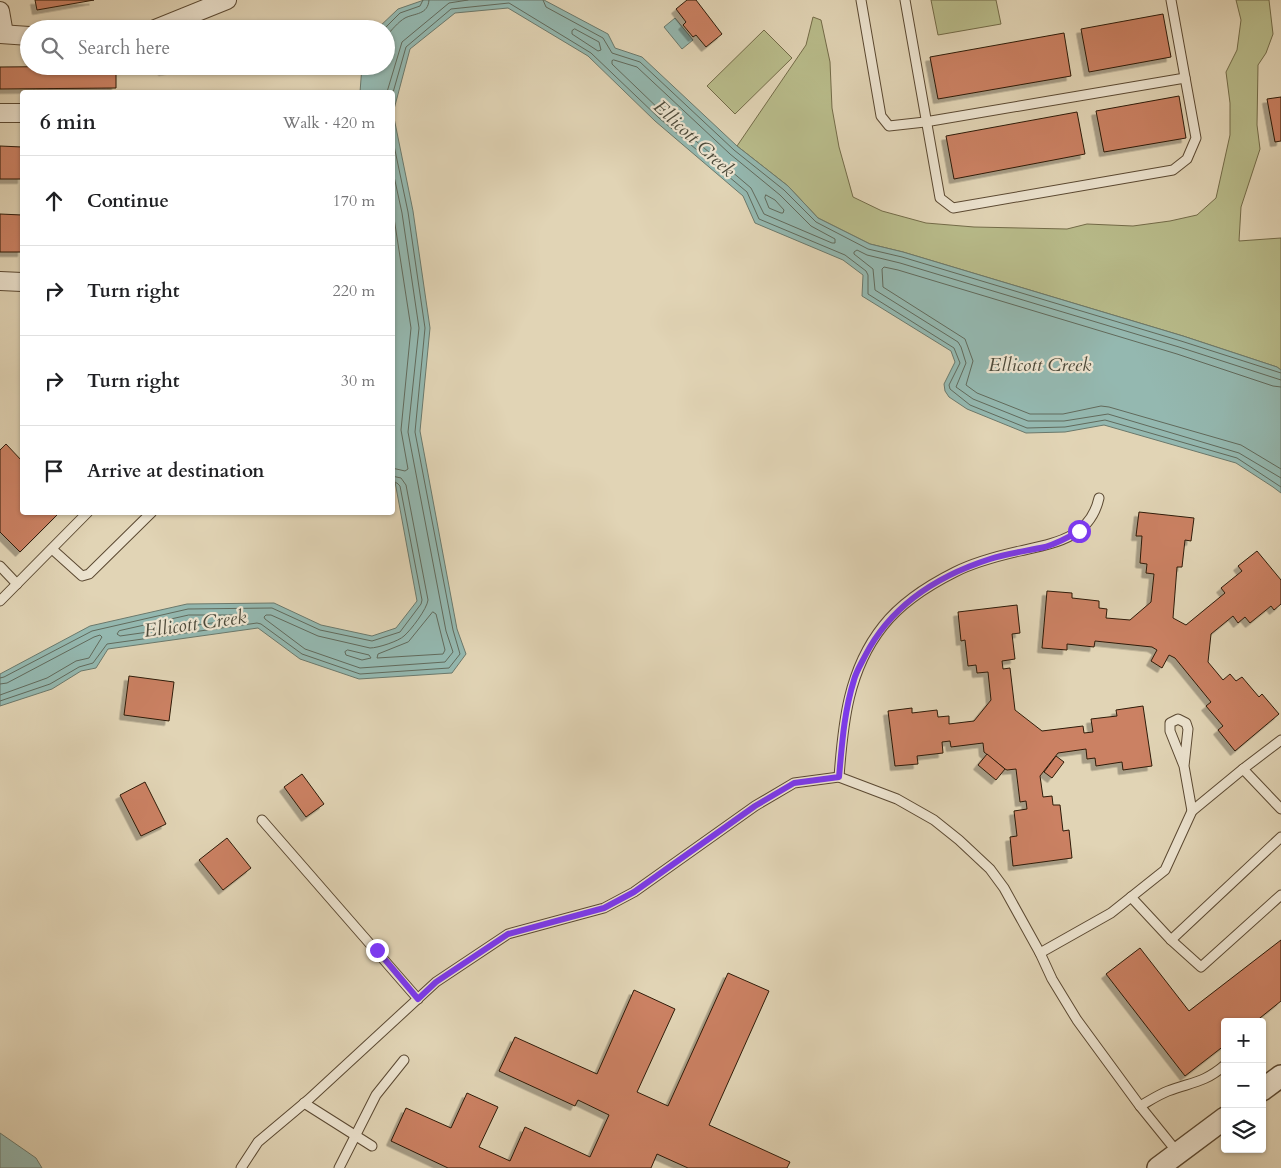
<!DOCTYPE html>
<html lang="en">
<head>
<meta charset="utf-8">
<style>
	body { margin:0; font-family:Cardo,serif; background:#f6f6f6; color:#202124 }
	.controls { position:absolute; right:15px; bottom:15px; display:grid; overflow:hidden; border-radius:5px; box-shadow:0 1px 4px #0004 }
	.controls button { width:45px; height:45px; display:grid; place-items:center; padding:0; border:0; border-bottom:1px solid #e0e0e0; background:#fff; color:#202124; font:25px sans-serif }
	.stop { position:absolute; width:15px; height:15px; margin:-11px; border:4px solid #7c3aed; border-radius:50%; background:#fff }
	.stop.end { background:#7c3aed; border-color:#fff; box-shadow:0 1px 5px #0008 }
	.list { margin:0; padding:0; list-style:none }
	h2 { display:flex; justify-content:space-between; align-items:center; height:65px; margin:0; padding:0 20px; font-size:21px }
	h2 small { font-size:16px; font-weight:400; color:#757577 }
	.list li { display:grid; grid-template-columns:32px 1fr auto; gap:15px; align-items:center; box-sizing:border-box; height:90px; padding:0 20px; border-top:1px solid #e0e0e0 }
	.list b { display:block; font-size:19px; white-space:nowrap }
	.list em { font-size:16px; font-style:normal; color:#757577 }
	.icon { flex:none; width:28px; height:28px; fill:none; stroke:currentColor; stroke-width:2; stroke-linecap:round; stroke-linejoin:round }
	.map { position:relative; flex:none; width:1281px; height:1168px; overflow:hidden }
	.search { position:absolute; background:#fff; box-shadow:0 1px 4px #0004; left:20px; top:20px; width:375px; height:55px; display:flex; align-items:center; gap:12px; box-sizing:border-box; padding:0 18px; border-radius:28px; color:#757577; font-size:19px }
	.panel { position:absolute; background:#fff; box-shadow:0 1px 4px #0004; left:20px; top:90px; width:375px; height:425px; border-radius:5px }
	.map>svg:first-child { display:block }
	.green { fill:#b8bb8a; stroke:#736b48 }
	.water { fill:#94b8b0; stroke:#6b796c }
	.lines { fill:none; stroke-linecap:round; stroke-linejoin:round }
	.shore { stroke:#616a5c; stroke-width:1 }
	.building { fill:#cb8164; stroke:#2e1b07; filter:url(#shadow) }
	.service-casing { stroke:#5b4932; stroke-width:11 }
	.minor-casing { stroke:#5b4932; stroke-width:20 }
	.tertiary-casing { stroke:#5b4932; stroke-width:24 }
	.service { stroke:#ece3cf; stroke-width:9 }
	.minor { stroke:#ece3cf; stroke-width:18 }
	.tertiary { stroke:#ece3cf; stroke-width:21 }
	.route { stroke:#7c3aed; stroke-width:6 }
	.labels { text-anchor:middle; stroke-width:4.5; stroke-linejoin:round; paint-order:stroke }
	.water-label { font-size:19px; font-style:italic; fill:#4d4a3a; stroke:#ece3cf }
</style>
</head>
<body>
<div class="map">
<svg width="1281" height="1168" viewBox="0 0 1281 1168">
	<defs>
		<filter id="shadow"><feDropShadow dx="-4.5" dy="4.5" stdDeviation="0" flood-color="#0004"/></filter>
	</defs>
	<rect width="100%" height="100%" fill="#e1d4b5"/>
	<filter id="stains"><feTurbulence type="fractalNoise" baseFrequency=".004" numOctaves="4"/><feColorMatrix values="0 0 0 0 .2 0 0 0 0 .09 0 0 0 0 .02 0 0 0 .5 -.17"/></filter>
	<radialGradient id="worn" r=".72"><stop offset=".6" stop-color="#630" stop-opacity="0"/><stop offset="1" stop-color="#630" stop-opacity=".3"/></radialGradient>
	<g class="green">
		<path d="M 931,0 L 996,0 L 1001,24 L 938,35 Z"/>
		<path d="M 1236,0 L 1269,0 L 1273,34 L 1266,53 L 1258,65 L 1257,125 L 1260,149 L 1241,207 L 1239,241 L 1281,238 L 1281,370 L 1277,367 L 1183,336 L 903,252 L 870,244 L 818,218 L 788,186 L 737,146 L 806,45 L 813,17 L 821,20 L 830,62 L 832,108 L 839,147 L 853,197 L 882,211 L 926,223 L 974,227 L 1067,229 L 1087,224 L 1133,226 L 1170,221 L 1197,215 L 1216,198 L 1230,135 L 1230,103 L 1226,72 L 1237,50 L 1241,20 Z"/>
		<path d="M 764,30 L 792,58 L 735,114 L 707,86 Z"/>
	</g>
	<g class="water">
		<path d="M 424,0 L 544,0 L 608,34 L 615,48 L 642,57 L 737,146 L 788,186 L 818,218 L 870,244 L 903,252 L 1183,336 L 1277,367 L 1281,370 L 1281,493 L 1273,487 L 1236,463 L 1104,425 L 1065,432 L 1026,433 L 967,409 L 949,397 L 945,391 L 944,384 L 955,362 L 951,351 L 862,296 L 863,275 L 843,260 L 755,223 L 743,196 L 655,121 L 588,56 L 508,8 L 455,13 L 410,49 L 393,113 L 413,211 L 430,328 L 420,431 L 457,629 L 466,654 L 452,673 L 359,679 L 300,659 L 258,628 L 108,649 L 96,668 L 81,671 L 52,689 L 0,706 L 0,674 L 90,626 L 187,604 L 274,603 L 321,625 L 372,636 L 396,628 L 417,601 L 393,471 L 392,92 L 360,92 L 362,66 L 386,66 L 386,29 L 377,29 L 398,9 Z"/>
		<path d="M 675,18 L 693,40 L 682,49 L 664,27 Z"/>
		<path d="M 0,1133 L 36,1158 L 42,1168 L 0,1168 Z"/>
	</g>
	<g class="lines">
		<g class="shore">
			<path d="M 543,0 L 546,7 L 603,38 L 612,53 L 640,62 L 734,150 L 784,190 L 816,222 L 868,249 L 902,257 L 1181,341 L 1281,373"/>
			<path d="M 384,29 L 400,13 L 420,6 L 423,0"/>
			<path d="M 575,29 L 599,42 L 601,50 L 598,51 L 572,34 L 572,31 Z"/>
			<path d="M 386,36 C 392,30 398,22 405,18 C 415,13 428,15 429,0"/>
			<path d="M 614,60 L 637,67 L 730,154 L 780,195 L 811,226 L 835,239 L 835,243 L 832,243 L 764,214 L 751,188 L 663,113 L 612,64 L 612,61 Z"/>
			<path d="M 387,92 L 402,42 L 449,3 L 468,0"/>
			<path d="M 392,96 L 406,47 L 451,9 L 509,3 L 591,53 L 659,118 L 747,192 L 759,219 L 845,255 L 866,271 L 868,275 L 868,294 L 954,348 L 960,363 L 949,385 L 950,389 L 970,405 L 1027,428 L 1065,427 L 1105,420 L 1237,458 L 1281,487"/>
			<path d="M 392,167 L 402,213 L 419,328 L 408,432 L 446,631 L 453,652 L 445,662 L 360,668 L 305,649 L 265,619 L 264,617 L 266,615 L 271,615 L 318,636 L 370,648 C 378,648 399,641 404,636 C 411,630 427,609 428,600 L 406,485 L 401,478 L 392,476"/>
			<path d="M 766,195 L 775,200 L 784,210 L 783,213 L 781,213 L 769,208 L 765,198 Z"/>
			<path d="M 392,205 L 411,328 L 401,430 L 408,469 L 405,471 L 392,468"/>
			<path d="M 1281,380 L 1179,347 L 900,263 L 867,255 L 857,250 L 854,252 L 854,254 L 873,269 L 875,290 L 958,342 L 961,347 L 966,363 L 956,387 L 973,399 L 1028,421 L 1064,421 L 1108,414 L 1239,453 L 1281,478"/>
			<path d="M 1281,387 L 1273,386 L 1177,354 L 898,270 L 884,267 L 882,269 L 883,287 L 965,339 L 973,361 L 966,385 L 977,393 L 1030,414 L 1063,414 L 1101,406 L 1109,407 L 1241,445 L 1281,469"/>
			<path d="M 433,612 L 436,614 L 445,650 L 443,654 L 377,658 L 378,654 L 408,642 Z"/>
			<path d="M 189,615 L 233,615 L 235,618 L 233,620 L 120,636 L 117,634 L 119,631 Z"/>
			<path d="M 348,650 L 369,655 L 371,658 L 362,660 L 346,655 L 345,652 Z"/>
			<path d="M 0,678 L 4,677 L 92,631 L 188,609 L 272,608 L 320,630 L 372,641 L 400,632 L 421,604 L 422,600 L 400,486 L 397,483 L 392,482"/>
			<path d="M 0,684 L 7,683 L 94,637 L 100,635 L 102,637 L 89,658 L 76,661 L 47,678 L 0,695"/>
			<path d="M 0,701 L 50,684 L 79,667 L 93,663 L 107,644 L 257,623 L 261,624 L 302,654 L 360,674 L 449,668 L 460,654 L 453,630 L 415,432 L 425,328 L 408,212 L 392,136"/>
		</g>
	</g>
	<g class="building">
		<path d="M 35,0 L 94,0 L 37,10 Z"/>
		<path d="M 687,0 L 696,0 L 722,34 L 706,47 L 696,35 L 693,37 L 683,25 L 686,22 L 676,9 Z"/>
		<path d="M 1163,14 L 1171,57 L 1089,72 L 1081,29 Z"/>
		<path d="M 1064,33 L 1071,76 L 938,99 L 930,57 Z"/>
		<path d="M 116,66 L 116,88 L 0,89 L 0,67 Z"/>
		<path d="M 162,66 L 190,66 L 163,71 Z"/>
		<path d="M 1179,96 L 1186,138 L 1104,152 L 1096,111 Z"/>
		<path d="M 1281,97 L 1281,141 L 1275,142 L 1267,99 Z"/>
		<path d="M 1077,112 L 1085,154 L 954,179 L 946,136 Z"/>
		<path d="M 0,146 L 22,147 L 22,179 L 0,179 Z"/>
		<path d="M 0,214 L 22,215 L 22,252 L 0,252 Z"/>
		<path d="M 6,444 L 22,461 L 22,512 L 57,512 L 58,514 L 20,552 L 0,532 L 0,450 Z"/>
		<path d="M 1139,512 L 1194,518 L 1191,541 L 1185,540 L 1182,567 L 1177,567 L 1173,618 L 1186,625 L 1225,593 L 1221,588 L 1242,571 L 1238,566 L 1257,551 L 1281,580 L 1281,604 L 1274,610 L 1271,606 L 1250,623 L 1245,617 L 1238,623 L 1233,616 L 1211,634 L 1208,662 L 1223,680 L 1230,674 L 1236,681 L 1242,677 L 1259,697 L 1262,694 L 1279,714 L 1235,751 L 1218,730 L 1223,726 L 1206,706 L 1211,702 L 1175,658 L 1169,655 L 1162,668 L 1151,661 L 1157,650 L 1152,647 L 1095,641 L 1094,647 L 1067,644 L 1067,650 L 1042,648 L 1047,591 L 1072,593 L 1072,598 L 1099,601 L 1099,608 L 1107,609 L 1106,618 L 1130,620 L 1151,602 L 1154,574 L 1146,573 L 1147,564 L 1140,563 L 1142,536 L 1136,536 Z"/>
		<path d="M 1017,605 L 1020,633 L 1012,634 L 1015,659 L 1002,661 L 1003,669 L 1010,668 L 1015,710 L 1042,731 L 1083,726 L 1084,733 L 1093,732 L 1091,719 L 1117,716 L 1116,710 L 1143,706 L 1152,766 L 1123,770 L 1122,762 L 1096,766 L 1095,758 L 1087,759 L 1086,749 L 1058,753 L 1040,776 L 1043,797 L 1052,796 L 1053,805 L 1060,805 L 1063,831 L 1069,830 L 1072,858 L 1013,866 L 1010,837 L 1017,836 L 1014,811 L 1027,809 L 1026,801 L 1020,802 L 1016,769 L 1007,770 L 1005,769 L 984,752 L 983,743 L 951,747 L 950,741 L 942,742 L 943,753 L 917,756 L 918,764 L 895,766 L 888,711 L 912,708 L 912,713 L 937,710 L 938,717 L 949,716 L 949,724 L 974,721 L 991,700 L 988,672 L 977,673 L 976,665 L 968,666 L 965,640 L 961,641 L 958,612 Z"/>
		<path d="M 129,676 L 174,682 L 169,721 L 124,715 Z"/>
		<path d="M 987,754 L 1005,769 L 996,780 L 978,765 Z"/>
		<path d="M 1056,756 L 1064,762 L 1052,778 L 1044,772 Z"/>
		<path d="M 302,774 L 324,804 L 306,817 L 284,787 Z"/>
		<path d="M 145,782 L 166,824 L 141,836 L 120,795 Z"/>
		<path d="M 227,838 L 251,868 L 223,890 L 199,860 Z"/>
		<path d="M 1281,940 L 1281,1001 L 1255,1022 L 1225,1022 L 1225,1045 L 1185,1076 L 1106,974 L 1140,948 L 1189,1011 Z"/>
		<path d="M 728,973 L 769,991 L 709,1125 L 790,1162 L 787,1168 L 688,1168 L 657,1154 L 651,1168 L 448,1168 L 391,1141 L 406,1108 L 451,1128 L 467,1093 L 498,1107 L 479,1147 L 510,1161 L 525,1127 L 590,1157 L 609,1115 L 578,1100 L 575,1106 L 499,1071 L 515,1037 L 597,1074 L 634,990 L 675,1009 L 637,1092 L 668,1106 Z"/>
	</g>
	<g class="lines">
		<defs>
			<g id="service">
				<path d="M 861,0 L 881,116 L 889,126 L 925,122 L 1185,78"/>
				<path d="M 905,0 L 940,198 L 953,208 L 1173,170 L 1187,159 L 1196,138 L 1171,0"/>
				<path d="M 52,549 L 82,576 L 89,574 L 152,512"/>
				<path d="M 0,566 L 17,584"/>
				<path d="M 0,601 L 88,512"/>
				<path d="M 1184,766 L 1188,729 L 1186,723 L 1178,719 L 1170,723 L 1170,731 L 1184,766 L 1192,811"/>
				<path d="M 1243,769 L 1281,740"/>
				<path d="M 839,777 C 843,723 848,670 883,626 C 901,603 929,585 955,572 C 975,562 998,556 1020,551 C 1055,543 1090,538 1099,498"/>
				<path d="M 262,820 L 418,999"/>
				<path d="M 1131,897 L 1171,940 L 1201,967 L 1281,895"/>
				<path d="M 1171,940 L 1281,837"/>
				<path d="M 1040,953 L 1111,913 L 1165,870 L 1192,811 L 1243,769 L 1281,809"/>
				<path d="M 304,1103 L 372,1146"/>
				<path d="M 1140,1106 C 1149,1101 1158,1095 1168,1091 C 1192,1082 1204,1083 1225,1065"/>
				<path d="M 241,1168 L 258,1142 L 308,1100 L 436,982 L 508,934 L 604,908 L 634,892 L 755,806 L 794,783 L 839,777 L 897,799 L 934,820 L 959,840 L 990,869 L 1004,888 L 1040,953 L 1052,979 L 1077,1020 L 1140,1106 L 1178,1153"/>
				<path d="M 339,1168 L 376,1095 L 404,1060"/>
			</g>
			<g id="minor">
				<path d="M 0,11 L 4,34"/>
				<path d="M 155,29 L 227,0"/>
				<path d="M 0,34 L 29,36"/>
				<path d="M 0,113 L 22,113"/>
				<path d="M 0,281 L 22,282"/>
			</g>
			<g id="tertiary">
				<path d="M 1262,1090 L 1281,1076"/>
				<path d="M 1158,1168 L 1225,1118"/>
			</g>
		</defs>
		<use href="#service" class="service-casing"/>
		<use href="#minor" class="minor-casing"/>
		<use href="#tertiary" class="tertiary-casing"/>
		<use href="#service" class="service"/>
		<use href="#minor" class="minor"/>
		<use href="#tertiary" class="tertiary"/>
	</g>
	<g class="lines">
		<path class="route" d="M 377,950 L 418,999 L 436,982 L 508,934 L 604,908 L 634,892 L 755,806 L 794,783 L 839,777 C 842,744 844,712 854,680 C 856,672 861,664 865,656 C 891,605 937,576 990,559 C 1008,553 1027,551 1045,547 C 1058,543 1069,537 1079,531"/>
	</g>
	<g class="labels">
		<g class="water-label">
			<text transform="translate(695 138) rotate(43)" y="7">Ellicott Creek</text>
			<text x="1040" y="371">Ellicott Creek</text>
			<text transform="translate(195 623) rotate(-8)" y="7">Ellicott Creek</text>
		</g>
	</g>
	<rect width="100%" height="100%" filter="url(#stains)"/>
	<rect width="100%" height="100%" fill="url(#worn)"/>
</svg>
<div class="controls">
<button>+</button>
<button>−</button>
<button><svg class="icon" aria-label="layers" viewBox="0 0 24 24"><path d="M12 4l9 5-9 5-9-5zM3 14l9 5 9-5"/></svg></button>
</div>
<div class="stop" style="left:1079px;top:531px"></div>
<div class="stop end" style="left:377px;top:950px"></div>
<div class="search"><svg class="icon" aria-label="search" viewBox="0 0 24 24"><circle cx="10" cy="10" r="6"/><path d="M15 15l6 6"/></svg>Search here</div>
<section class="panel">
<h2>6 min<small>Walk · 420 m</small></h2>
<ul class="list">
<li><svg class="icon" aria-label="ahead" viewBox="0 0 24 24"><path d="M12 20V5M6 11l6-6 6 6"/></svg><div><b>Continue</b></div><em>170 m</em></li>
<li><svg class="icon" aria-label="right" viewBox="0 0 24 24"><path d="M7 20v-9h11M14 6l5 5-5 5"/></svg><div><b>Turn right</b></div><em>220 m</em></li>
<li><svg class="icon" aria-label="right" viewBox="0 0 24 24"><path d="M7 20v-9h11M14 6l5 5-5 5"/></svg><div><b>Turn right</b></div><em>30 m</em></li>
<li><svg class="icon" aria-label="arrive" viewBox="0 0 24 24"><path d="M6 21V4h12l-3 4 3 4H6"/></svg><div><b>Arrive at destination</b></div></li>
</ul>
</section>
</div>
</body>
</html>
